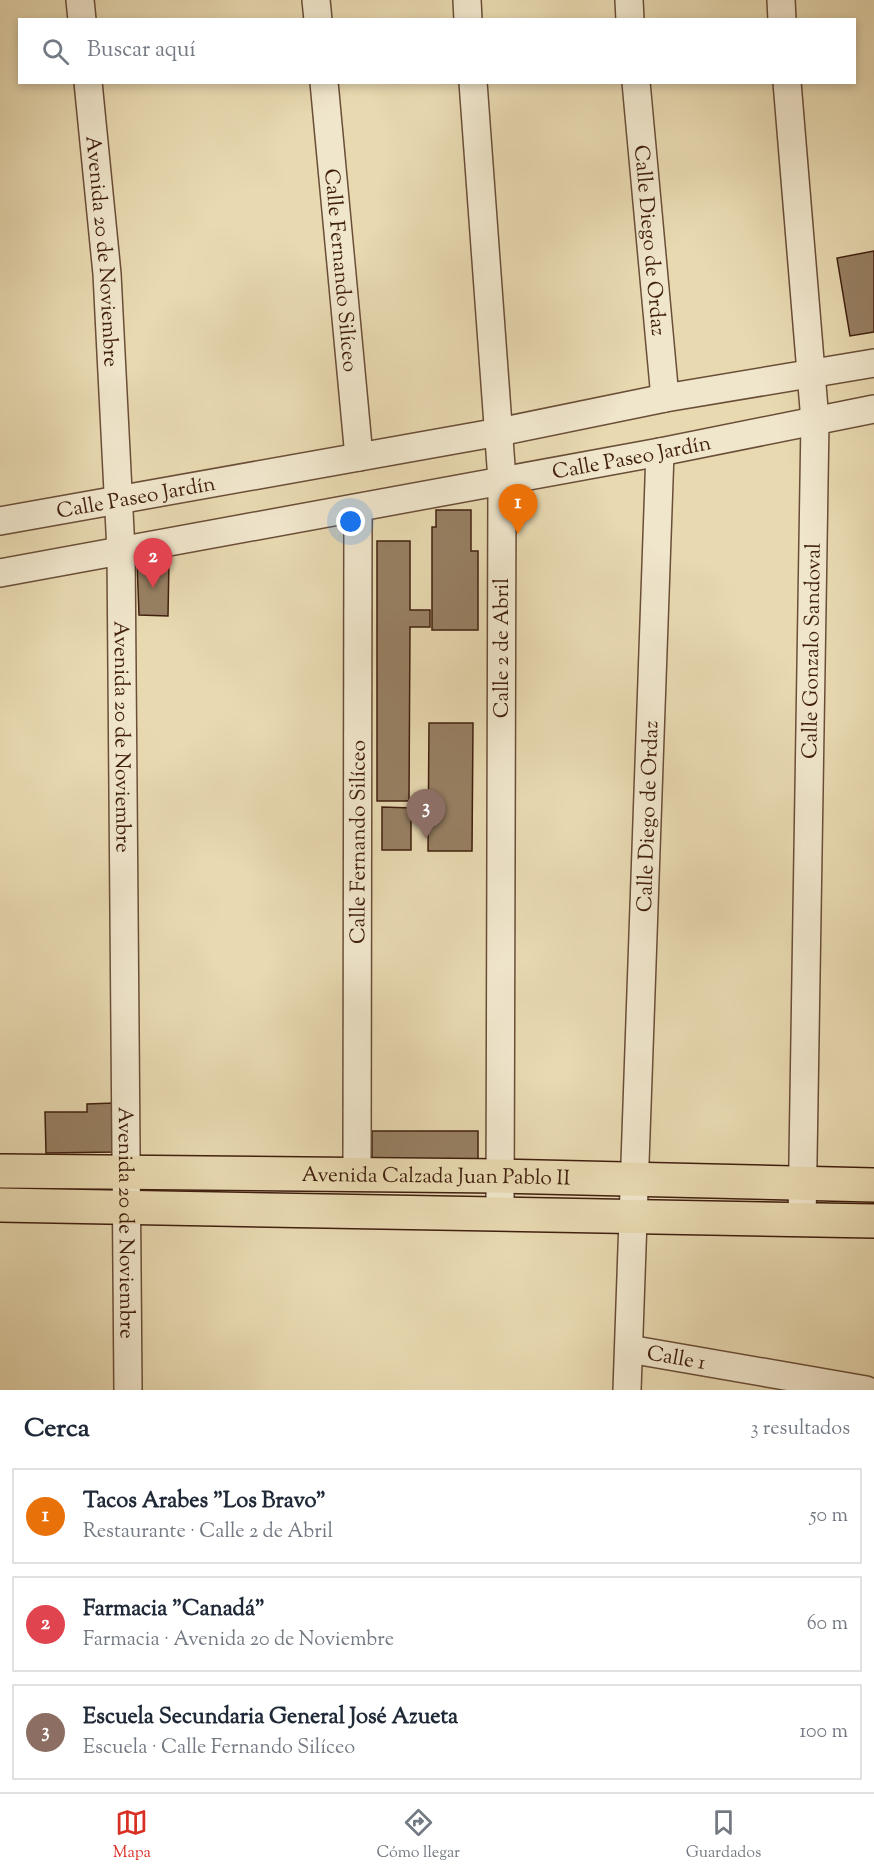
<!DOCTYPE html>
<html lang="es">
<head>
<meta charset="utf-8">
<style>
	body { margin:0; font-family:"Sorts Mill Goudy",serif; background:#f2f2f3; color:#1f2937 }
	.you { position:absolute; left:351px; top:522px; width:21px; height:21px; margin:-15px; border:4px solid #fff; border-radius:50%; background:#1a73e8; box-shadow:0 0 0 9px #1a73e833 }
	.badge { display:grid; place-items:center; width:39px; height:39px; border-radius:50%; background:#d93025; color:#fff; font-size:20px; font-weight:700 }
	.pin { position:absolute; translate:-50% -50px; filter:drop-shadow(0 2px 3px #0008) }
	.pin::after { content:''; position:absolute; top:32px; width:21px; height:18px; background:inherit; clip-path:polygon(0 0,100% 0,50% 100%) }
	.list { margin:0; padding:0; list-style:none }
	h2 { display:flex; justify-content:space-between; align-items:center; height:78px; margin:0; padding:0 24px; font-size:26px }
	h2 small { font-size:20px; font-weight:400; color:#747a83 }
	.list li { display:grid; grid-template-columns:39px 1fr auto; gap:18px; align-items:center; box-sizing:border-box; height:96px; margin:0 12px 12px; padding:0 12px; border:2px solid #e0e1e3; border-radius:0px }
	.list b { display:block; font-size:22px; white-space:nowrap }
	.list p { margin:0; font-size:20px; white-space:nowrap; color:#747a83 }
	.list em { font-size:20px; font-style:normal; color:#747a83 }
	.icon { flex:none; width:33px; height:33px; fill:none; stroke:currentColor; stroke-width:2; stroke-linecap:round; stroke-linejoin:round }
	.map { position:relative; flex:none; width:874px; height:1390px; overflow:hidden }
	.search { position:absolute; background:#fff; box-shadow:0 3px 9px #0003; left:18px; right:18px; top:18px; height:66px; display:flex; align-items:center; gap:15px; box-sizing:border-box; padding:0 21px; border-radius:0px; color:#747a83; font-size:22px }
	.sheet { height:402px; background:#fff }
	nav { display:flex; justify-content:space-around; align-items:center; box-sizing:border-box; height:84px; border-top:2px solid #e0e1e3; background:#fff; font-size:16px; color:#747a83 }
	nav a { display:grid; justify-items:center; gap:3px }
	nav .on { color:#d93025 }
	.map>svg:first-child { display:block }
	.building { fill:#978063; stroke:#401f0e; stroke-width:1.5 }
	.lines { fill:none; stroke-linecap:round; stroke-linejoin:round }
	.minor-casing { stroke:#6a4e37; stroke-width:30 }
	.major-casing { stroke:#401f0e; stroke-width:36 }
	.minor { stroke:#f0e6cc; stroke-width:27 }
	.major { stroke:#e8d9b1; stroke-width:33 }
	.labels { text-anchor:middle; stroke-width:4.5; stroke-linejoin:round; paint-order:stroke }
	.street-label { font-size:21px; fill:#401f0e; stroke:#f0e6cc }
</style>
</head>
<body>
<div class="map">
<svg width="874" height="1390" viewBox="0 0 874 1390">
	<rect width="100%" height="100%" fill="#e8d9b1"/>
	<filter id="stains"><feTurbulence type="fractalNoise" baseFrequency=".00333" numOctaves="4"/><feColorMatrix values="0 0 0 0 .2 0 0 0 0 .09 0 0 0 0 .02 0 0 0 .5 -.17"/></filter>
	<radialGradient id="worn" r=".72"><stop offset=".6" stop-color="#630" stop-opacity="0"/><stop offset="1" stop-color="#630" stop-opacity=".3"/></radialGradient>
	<g class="building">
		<path d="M 874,251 L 874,332 L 850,336 L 837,258 Z"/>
		<path d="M 436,510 L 471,510 L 471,551 L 478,551 L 478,630 L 432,630 L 432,527 L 436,527 Z"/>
		<path d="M 377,541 L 410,541 L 410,610 L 430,610 L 430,627 L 410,627 L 409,801 L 377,801 Z"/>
		<path d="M 169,559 L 168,616 L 139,615 L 137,561 Z"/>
		<path d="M 429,723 L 473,723 L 472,851 L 428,851 Z"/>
		<path d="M 382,807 L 411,808 L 411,850 L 382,850 Z"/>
		<path d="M 114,1103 L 115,1152 L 46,1153 L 45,1112 L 87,1112 L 87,1104 Z"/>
		<rect x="372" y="1131" width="106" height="28"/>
	</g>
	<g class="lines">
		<defs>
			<g id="minor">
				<path d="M 80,0 L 82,20"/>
				<path d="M 316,0 L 318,20"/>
				<path d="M 467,0 L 468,20"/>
				<path d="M 629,0 L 630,20"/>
				<path d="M 781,0 L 782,20"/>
				<path id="s1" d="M 88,82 L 107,274 L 121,551 L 128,1390"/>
				<path id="s2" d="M 324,82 L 359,457"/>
				<path d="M 473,82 L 502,480 L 500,1214"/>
				<path id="s3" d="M 636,82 L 665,398"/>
				<path d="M 787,82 L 815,421 L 802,1221"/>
				<path id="s4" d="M 0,521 L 499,432 L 665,398 L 874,363"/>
				<path id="s5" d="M 0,573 L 660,452 L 874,409"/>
				<path id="s6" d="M 357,1175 L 358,508"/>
				<path id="s7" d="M 629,1349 L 866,1390"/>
				<path id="s8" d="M 627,1390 L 660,452"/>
			</g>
			<g id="major">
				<path id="s9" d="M 0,1171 L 500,1176 L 874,1185"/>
				<path d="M 0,1205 L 874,1221"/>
			</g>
		</defs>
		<use href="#minor" class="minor-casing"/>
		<use href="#major" class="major-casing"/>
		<use href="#minor" class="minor"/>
		<use href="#major" class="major"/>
	</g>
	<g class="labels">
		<g class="street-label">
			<text dy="7" stroke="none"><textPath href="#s3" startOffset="159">Calle Diego de Ordaz</textPath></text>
			<text dy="7" stroke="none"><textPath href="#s1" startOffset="170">Avenida 20 de Noviembre</textPath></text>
			<text dy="7" stroke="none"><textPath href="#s2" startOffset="189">Calle Fernando Silíceo</textPath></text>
			<text dy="7" stroke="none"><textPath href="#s5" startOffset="642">Calle Paseo Jardín</textPath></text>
			<text dy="7" stroke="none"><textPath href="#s4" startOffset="138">Calle Paseo Jardín</textPath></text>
			<text transform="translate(501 648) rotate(-90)" y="7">Calle 2 de Abril</text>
			<text transform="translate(811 651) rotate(-89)" y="7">Calle Gonzalo Sandoval</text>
			<text dy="7" stroke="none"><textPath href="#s1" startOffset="656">Avenida 20 de Noviembre</textPath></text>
			<text dy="7" stroke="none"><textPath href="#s8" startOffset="574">Calle Diego de Ordaz</textPath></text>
			<text dy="7" stroke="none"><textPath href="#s6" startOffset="333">Calle Fernando Silíceo</textPath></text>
			<text dy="7" stroke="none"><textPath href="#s9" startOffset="436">Avenida Calzada Juan Pablo II</textPath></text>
			<text dy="7" stroke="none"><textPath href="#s1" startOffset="1142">Avenida 20 de Noviembre</textPath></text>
			<text dy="7" stroke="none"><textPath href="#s7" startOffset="48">Calle 1</textPath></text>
		</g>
	</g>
	<rect width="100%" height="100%" filter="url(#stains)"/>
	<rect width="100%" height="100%" fill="url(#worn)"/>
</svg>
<div class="you"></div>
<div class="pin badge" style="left:518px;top:534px;background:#e8710a">1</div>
<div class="pin badge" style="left:153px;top:588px;background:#e0444e">2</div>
<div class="pin badge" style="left:426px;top:839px;background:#8d6e63">3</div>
<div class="search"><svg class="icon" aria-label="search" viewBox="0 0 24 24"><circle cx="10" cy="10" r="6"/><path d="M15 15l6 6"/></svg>Buscar aquí</div>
</div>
<section class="sheet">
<h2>Cerca<small>3 resultados</small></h2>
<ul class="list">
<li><span class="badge" style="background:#e8710a">1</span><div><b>Tacos Arabes &quot;Los Bravo&quot;</b><p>Restaurante · Calle 2 de Abril</p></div><em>50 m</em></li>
<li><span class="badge" style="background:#e0444e">2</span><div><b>Farmacia &quot;Canadá&quot;</b><p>Farmacia · Avenida 20 de Noviembre</p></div><em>60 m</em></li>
<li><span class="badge" style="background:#8d6e63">3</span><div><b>Escuela Secundaria General José Azueta</b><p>Escuela · Calle Fernando Silíceo</p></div><em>100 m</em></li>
</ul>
</section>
<nav>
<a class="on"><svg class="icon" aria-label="map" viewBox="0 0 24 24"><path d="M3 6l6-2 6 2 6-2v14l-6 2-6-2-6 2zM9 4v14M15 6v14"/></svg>Mapa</a>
<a><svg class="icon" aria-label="directions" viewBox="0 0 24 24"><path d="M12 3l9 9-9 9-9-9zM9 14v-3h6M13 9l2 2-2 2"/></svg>Cómo llegar</a>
<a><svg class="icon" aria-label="saved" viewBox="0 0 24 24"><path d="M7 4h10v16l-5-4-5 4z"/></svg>Guardados</a>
</nav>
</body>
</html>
